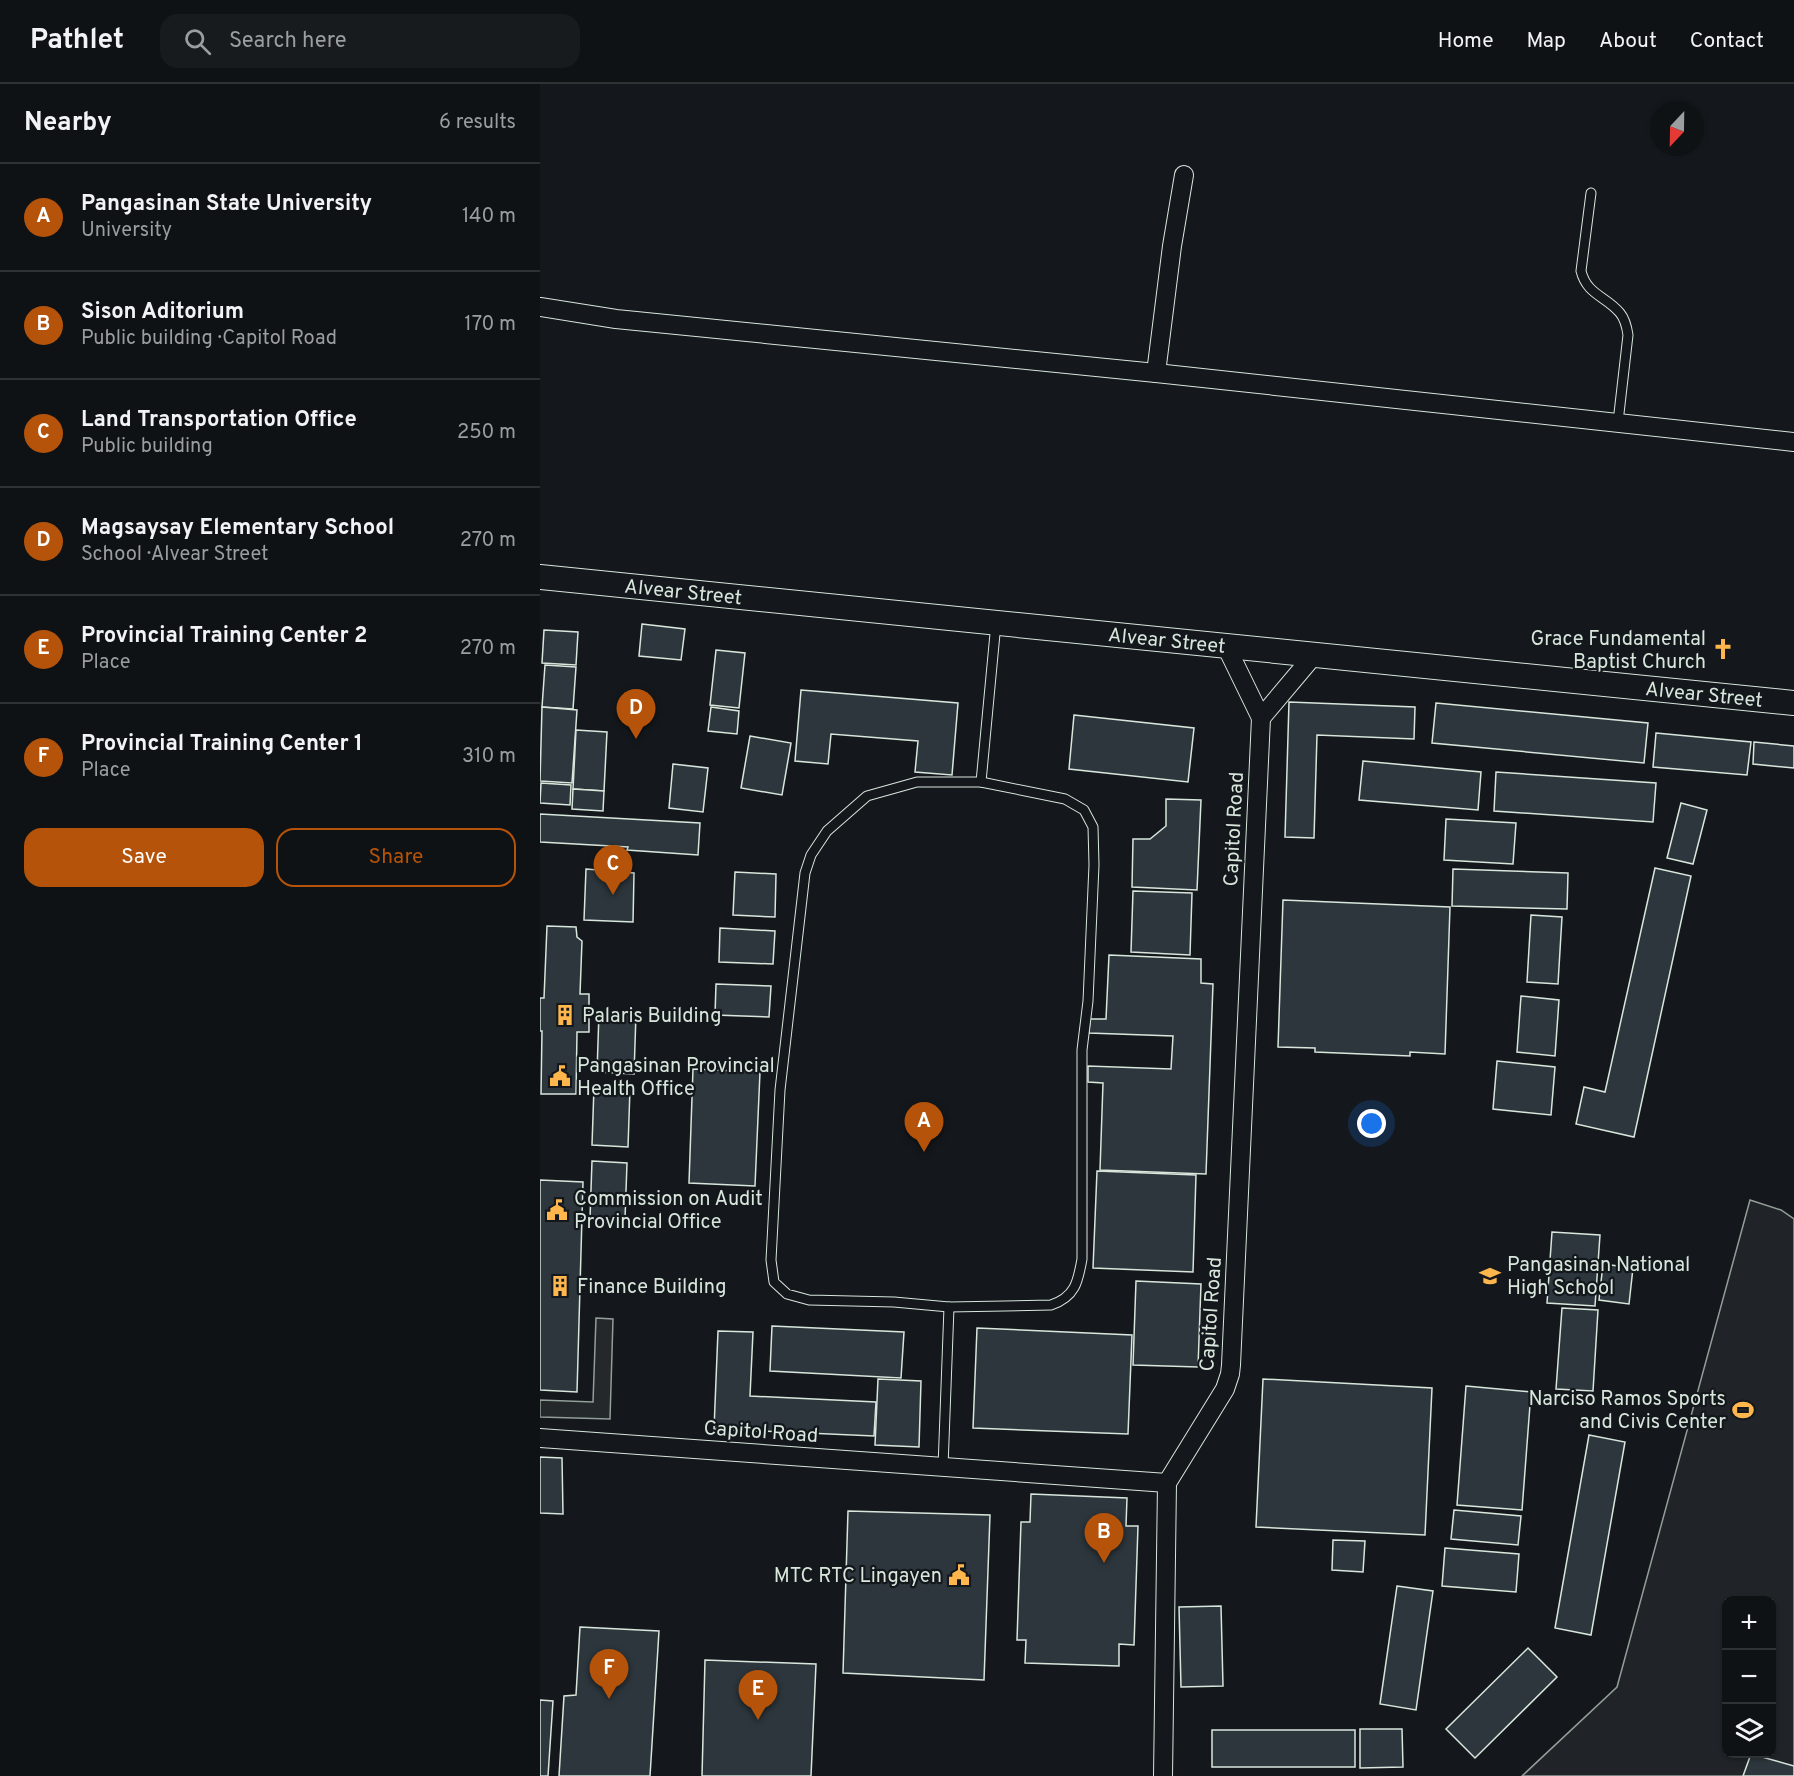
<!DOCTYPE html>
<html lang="en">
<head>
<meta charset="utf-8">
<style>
	body { margin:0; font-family:Overpass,sans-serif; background:#181b1e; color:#f1f3f6 }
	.controls { position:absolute; right:18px; bottom:18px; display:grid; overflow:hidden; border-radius:12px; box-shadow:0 2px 4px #0004 }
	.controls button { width:54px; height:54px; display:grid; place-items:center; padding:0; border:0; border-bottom:2px solid #2f3234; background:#0f1215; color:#f1f3f6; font:30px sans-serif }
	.compass { position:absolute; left:1110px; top:18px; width:54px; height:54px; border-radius:50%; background:#0f1215; box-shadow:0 2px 4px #0004; rotate:202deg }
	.you { position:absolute; left:832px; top:1040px; width:21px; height:21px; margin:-15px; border:4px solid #fff; border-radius:50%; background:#1a73e8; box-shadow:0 0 0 9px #1a73e833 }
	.badge { display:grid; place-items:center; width:39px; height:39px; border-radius:50%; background:#b45309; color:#fff; font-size:20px; font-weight:700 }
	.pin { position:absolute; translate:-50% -50px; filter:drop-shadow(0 2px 3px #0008) }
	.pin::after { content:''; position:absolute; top:32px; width:21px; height:18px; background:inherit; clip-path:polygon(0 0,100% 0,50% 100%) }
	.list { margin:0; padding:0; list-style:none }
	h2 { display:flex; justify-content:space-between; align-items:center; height:78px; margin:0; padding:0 24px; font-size:26px }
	h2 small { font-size:20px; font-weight:400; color:#9b9ea0 }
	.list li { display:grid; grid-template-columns:39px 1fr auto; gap:18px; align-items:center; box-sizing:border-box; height:108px; padding:0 24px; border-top:2px solid #2f3234 }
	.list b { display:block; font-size:22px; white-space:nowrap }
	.list p { margin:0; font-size:20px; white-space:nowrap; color:#9b9ea0 }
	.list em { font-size:20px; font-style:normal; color:#9b9ea0 }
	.actions { display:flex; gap:12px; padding:18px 24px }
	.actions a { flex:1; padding:14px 0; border:2px solid #b45309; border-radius:18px; text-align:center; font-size:21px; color:#b45309 }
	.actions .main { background:#b45309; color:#fff }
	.icon { flex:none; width:33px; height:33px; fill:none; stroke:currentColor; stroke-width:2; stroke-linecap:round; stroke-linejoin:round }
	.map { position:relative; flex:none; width:1254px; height:1692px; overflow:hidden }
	header { display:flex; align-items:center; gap:36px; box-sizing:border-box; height:84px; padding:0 30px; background:#0f1215; border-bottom:2px solid #2f3234 }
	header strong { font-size:28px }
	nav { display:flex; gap:33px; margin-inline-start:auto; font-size:21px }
	.search { width:420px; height:54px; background:#181b1e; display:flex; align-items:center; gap:15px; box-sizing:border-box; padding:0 21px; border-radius:18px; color:#9b9ea0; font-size:22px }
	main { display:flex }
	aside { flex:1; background:#0f1215 }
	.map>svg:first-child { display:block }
	.green { fill:#202428; stroke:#939e99; stroke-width:1.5; fill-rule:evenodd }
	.parking { fill:#24282b; stroke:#939e99; stroke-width:1.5 }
	.building { fill:#2c363c; stroke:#d8e6dc; stroke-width:1.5 }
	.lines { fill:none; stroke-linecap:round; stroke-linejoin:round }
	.service-casing { stroke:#d8e6dc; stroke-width:11 }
	.minor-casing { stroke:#d8e6dc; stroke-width:20 }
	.tertiary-casing { stroke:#d8e6dc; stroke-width:26 }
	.service { stroke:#14181c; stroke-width:9 }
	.minor { stroke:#14181c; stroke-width:18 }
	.tertiary { stroke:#14181c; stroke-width:24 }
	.labels { text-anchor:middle; stroke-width:4.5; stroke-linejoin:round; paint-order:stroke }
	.street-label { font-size:20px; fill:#d8e6dc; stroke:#14181c }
	.poi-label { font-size:20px; fill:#d8e6dc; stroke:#14181c; text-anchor:start }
</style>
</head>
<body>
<header>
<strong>Pathlet</strong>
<div class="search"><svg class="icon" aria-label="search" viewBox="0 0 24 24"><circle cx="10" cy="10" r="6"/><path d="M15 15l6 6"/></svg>Search here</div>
<nav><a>Home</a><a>Map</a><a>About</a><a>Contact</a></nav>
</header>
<main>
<aside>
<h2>Nearby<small>6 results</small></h2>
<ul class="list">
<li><span class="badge">A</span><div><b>Pangasinan State University</b><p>University</p></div><em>140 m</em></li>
<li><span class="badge">B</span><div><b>Sison Aditorium</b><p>Public building · Capitol Road</p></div><em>170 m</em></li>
<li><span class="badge">C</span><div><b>Land Transportation Office</b><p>Public building</p></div><em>250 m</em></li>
<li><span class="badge">D</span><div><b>Magsaysay Elementary School</b><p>School · Alvear Street</p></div><em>270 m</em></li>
<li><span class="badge">E</span><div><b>Provincial Training Center 2</b><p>Place</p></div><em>270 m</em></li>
<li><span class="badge">F</span><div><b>Provincial Training Center 1</b><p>Place</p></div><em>310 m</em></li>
</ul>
<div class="actions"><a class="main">Save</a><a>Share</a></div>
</aside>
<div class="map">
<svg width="1254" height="1692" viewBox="0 0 1254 1692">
	<rect width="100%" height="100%" fill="#14181c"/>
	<path class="green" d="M 1210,1116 L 1241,1126 L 1254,1135 L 1254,1692 L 982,1692 L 1077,1603 ZM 1186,1516 L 1232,1516 L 1232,1670 L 1186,1670 Z"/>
	<path class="parking" d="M 56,1234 L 73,1235 L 70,1335 L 0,1333 L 0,1316 L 53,1318 Z"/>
	<g class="building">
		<path d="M 102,540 L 145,545 L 141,576 L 99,572 Z"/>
		<path d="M 4,546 L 38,548 L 36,581 L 2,579 Z"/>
		<path d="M 176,566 L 205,569 L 199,624 L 170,621 Z"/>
		<path d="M 5,581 L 36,583 L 33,625 L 2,623 Z"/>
		<path d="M 261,606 L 418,619 L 412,691 L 375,688 L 378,657 L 291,650 L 288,680 L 255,677 Z"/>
		<path d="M 749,618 L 875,623 L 874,655 L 777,651 L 774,754 L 745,753 Z"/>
		<path d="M 896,619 L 1108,639 L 1104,679 L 892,659 Z"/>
		<path d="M 2,623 L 37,626 L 32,699 L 0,697 Z"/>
		<path d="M 171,623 L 199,627 L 197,650 L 168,647 Z"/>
		<path d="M 534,631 L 654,644 L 648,698 L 529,685 Z"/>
		<path d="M 36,646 L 67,648 L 64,707 L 33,705 Z"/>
		<path d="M 1116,649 L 1211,658 L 1207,691 L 1113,683 Z"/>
		<path d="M 210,652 L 251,659 L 242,711 L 201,704 Z"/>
		<path d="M 1214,658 L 1254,662 L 1254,684 L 1213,680 Z"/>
		<path d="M 823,677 L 941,688 L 938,726 L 819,716 Z"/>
		<path d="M 133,680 L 168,684 L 163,728 L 129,724 Z"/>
		<path d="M 956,688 L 1116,699 L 1113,738 L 954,727 Z"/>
		<path d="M 1,699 L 31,701 L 30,721 L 0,719 Z"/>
		<path d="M 33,705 L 64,707 L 63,727 L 32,725 Z"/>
		<path d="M 626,715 L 661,716 L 657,806 L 592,803 L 593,755 L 610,755 L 626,742 Z"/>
		<path d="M 1141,719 L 1167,726 L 1153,780 L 1127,774 Z"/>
		<path d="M 0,730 L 160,739 L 158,771 L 87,766 L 88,763 L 0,758 Z"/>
		<path d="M 906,735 L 976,739 L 973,780 L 904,776 Z"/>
		<path d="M 1115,784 L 1151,792 L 1094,1053 L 1036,1040 L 1044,1003 L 1065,1008 Z"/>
		<path d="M 46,785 L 94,789 L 93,838 L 44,836 Z"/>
		<path d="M 913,785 L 1028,789 L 1027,825 L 912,822 Z"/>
		<path d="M 195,788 L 236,790 L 235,833 L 193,831 Z"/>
		<path d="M 593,807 L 652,809 L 650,871 L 591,868 Z"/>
		<path d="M 743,816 L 910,823 L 905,970 L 870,968 L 870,972 L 775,968 L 775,964 L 738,963 Z"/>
		<path d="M 991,831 L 1022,833 L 1018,900 L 987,898 Z"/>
		<path d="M 7,842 L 36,843 L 37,853 L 42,857 L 40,910 L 49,910 L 49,948 L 37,948 L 36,1010 L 1,1010 L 2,947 L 0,947 L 0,914 L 4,914 Z"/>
		<path d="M 180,844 L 235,847 L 233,880 L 179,878 Z"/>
		<path d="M 569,871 L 661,875 L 661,899 L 673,900 L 666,1090 L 560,1086 L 563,999 L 548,998 L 548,982 L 631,985 L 633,952 L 549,949 L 550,935 L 566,935 Z"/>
		<path d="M 176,900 L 231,902 L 229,933 L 175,931 Z"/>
		<path d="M 981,912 L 1019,916 L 1015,972 L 977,968 Z"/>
		<path d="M 59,929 L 96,930 L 94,990 L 57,988 Z"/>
		<path d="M 957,977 L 1015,983 L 1011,1031 L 953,1025 Z"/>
		<path d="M 153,985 L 220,988 L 215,1102 L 149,1099 Z"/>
		<path d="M 54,1003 L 90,1005 L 88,1063 L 52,1061 Z"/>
		<path d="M 52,1077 L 87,1079 L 85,1135 L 50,1134 Z"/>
		<path d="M 557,1087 L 656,1091 L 653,1188 L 553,1184 Z"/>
		<path d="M 0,1096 L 43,1098 L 37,1308 L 0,1306 Z"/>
		<path d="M 1012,1148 L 1060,1151 L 1055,1222 L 1007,1219 Z"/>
		<path d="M 1063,1180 L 1093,1184 L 1089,1220 L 1059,1216 Z"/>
		<path d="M 596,1197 L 661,1200 L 658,1283 L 593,1281 Z"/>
		<path d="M 1022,1224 L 1058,1226 L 1053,1307 L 1016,1305 Z"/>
		<path d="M 232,1242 L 364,1248 L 361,1294 L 230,1287 Z"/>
		<path d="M 437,1244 L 592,1251 L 588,1350 L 433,1344 Z"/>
		<path d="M 178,1247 L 213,1248 L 210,1312 L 336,1318 L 334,1352 L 174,1345 Z"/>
		<path d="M 338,1295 L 381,1297 L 379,1363 L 335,1361 Z"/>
		<path d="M 723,1295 L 892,1304 L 885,1451 L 716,1443 Z"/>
		<path d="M 926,1302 L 991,1308 L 982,1426 L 917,1421 Z"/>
		<path d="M 1049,1351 L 1085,1358 L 1051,1551 L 1015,1544 Z"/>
		<path d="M 0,1373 L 22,1374 L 23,1430 L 0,1429 Z"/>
		<path d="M 491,1410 L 587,1414 L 586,1442 L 598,1442 L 594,1561 L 579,1560 L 579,1582 L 485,1579 L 486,1556 L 477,1556 L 481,1438 L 490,1438 Z"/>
		<path d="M 914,1426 L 981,1432 L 978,1461 L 911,1455 Z"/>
		<path d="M 308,1427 L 450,1431 L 444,1596 L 303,1589 Z"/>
		<path d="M 793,1456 L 825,1457 L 823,1488 L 792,1486 Z"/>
		<path d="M 905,1464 L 979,1470 L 976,1508 L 902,1502 Z"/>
		<path d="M 857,1502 L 893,1507 L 876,1626 L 840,1620 Z"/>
		<path d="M 681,1522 L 683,1602 L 641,1603 L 639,1523 Z"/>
		<path d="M 40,1543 L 119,1547 L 110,1692 L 19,1692 L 24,1612 L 36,1611 Z"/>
		<path d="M 988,1564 L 1017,1593 L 935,1674 L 906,1645 Z"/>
		<path d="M 165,1576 L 276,1580 L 271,1692 L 162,1692 Z"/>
		<path d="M 0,1616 L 13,1617 L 8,1692 L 0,1692 Z"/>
		<path d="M 820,1645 L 862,1645 L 863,1683 L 820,1684 Z"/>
		<rect x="672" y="1646" width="143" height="37"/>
		<path d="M 1211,1670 L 1254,1682 L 1254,1692 L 1203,1692 Z"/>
	</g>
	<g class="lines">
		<defs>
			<g id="service">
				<path d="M 1051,109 L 1041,187 C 1047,211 1066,212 1080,229 C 1085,235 1087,244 1088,251 L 1078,338"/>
				<path d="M 377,698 L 441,698 L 525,715 L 544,726 L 553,743 L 554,781 L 548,917 L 542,966 L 542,1175 C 538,1198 535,1213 511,1221 L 409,1223 L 354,1218 L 269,1216 L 247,1210 L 234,1198 L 231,1176 L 240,1006 L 265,789 L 271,771 L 287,747 L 327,712 Z"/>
				<path d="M 441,698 L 456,539"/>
				<path d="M 403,1383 L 409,1223"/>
			</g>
			<g id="minor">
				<path d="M 0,223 L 76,235 L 616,289 L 1254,358"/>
				<path d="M 616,289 L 632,162 L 644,91"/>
				<path d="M 721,634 L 774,571"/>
				<path d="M 0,1354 L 627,1399"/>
				<path d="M 627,1399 L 685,1305 L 690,1290 L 691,1281 L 721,634 L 686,562"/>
				<path d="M 623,1692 L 627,1399"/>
			</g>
			<g id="tertiary">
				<path id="s1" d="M 0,493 L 1254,619"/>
			</g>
		</defs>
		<use href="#service" class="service-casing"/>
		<use href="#minor" class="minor-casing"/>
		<use href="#tertiary" class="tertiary-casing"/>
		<use href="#service" class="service"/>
		<use href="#minor" class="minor"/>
		<use href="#tertiary" class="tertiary"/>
	</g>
	<defs>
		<symbol id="church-bare" viewBox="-9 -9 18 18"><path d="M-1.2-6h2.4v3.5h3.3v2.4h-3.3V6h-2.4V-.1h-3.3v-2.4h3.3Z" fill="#ffb74d" stroke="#14181c" stroke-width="2.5" paint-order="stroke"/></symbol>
		<symbol id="building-bare" viewBox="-9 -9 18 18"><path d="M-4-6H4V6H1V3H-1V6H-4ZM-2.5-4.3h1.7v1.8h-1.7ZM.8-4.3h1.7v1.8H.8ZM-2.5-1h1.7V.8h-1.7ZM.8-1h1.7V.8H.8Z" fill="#ffb74d" stroke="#14181c" stroke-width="2.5" paint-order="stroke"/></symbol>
		<symbol id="civic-bare" viewBox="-9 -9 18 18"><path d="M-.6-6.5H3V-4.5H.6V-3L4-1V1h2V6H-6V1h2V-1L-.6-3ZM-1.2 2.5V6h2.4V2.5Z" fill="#ffb74d" stroke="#14181c" stroke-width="2.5" paint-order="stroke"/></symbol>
		<symbol id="school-bare" viewBox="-9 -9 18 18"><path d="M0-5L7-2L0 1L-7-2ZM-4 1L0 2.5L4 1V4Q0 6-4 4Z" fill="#ffb74d" stroke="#14181c" stroke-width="2.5" paint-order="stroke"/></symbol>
		<symbol id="stadium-bare" viewBox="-9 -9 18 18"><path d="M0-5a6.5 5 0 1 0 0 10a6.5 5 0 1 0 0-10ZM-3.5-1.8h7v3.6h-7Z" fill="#ffb74d" stroke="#14181c" stroke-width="2.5" paint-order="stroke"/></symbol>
	</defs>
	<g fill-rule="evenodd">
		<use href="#church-bare" x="1168" y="550" width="30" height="30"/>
		<use href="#building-bare" x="10" y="916" width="30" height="30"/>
		<use href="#civic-bare" x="5" y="977" width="30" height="30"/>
		<use href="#civic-bare" x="2" y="1111" width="30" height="30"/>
		<use href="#school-bare" x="935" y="1177" width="30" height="30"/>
		<use href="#building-bare" x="5" y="1187" width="30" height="30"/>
		<use href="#stadium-bare" x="1188" y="1311" width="30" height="30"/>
		<use href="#civic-bare" x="404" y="1476" width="30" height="30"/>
	</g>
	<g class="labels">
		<g class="street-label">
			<text dy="7" stroke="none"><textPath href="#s1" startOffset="144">Alvear Street</textPath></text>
			<text dy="7" stroke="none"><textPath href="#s1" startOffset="630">Alvear Street</textPath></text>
			<text dy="7" stroke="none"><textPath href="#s1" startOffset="1170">Alvear Street</textPath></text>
			<text transform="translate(693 745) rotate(-87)" y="7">Capitol Road</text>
			<text transform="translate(670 1230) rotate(-86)" y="7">Capitol Road</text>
			<text transform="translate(221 1347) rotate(4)" y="7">Capitol Road</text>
		</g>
		<g class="poi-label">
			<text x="1166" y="561" text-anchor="end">Grace Fundamental<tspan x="1166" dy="23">Baptist Church</tspan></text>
			<text x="42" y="938">Palaris Building</text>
			<text x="37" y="988">Pangasinan Provincial<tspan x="37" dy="23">Health Office</tspan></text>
			<text x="34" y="1121">Commission on Audit<tspan x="34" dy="23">Provincial Office</tspan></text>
			<text x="967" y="1187">Pangasinan National<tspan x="967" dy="23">High School</tspan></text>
			<text x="37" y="1209">Finance Building</text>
			<text x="1186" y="1321" text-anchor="end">Narciso Ramos Sports<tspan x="1186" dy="23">and Civis Center</tspan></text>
			<text x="402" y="1498" text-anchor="end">MTC RTC Lingayen</text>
		</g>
	</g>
</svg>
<div class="controls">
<button>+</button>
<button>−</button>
<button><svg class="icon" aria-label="layers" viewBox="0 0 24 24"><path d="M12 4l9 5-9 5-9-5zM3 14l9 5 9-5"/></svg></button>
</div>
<svg class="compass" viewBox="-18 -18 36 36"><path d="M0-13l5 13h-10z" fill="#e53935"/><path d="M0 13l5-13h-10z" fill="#9b9ea0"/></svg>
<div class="you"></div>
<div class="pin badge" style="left:384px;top:1068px">A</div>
<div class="pin badge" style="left:564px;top:1479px">B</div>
<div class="pin badge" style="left:73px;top:811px">C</div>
<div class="pin badge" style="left:96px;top:655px">D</div>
<div class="pin badge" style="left:218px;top:1636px">E</div>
<div class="pin badge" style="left:69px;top:1615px">F</div>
</div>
</main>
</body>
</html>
